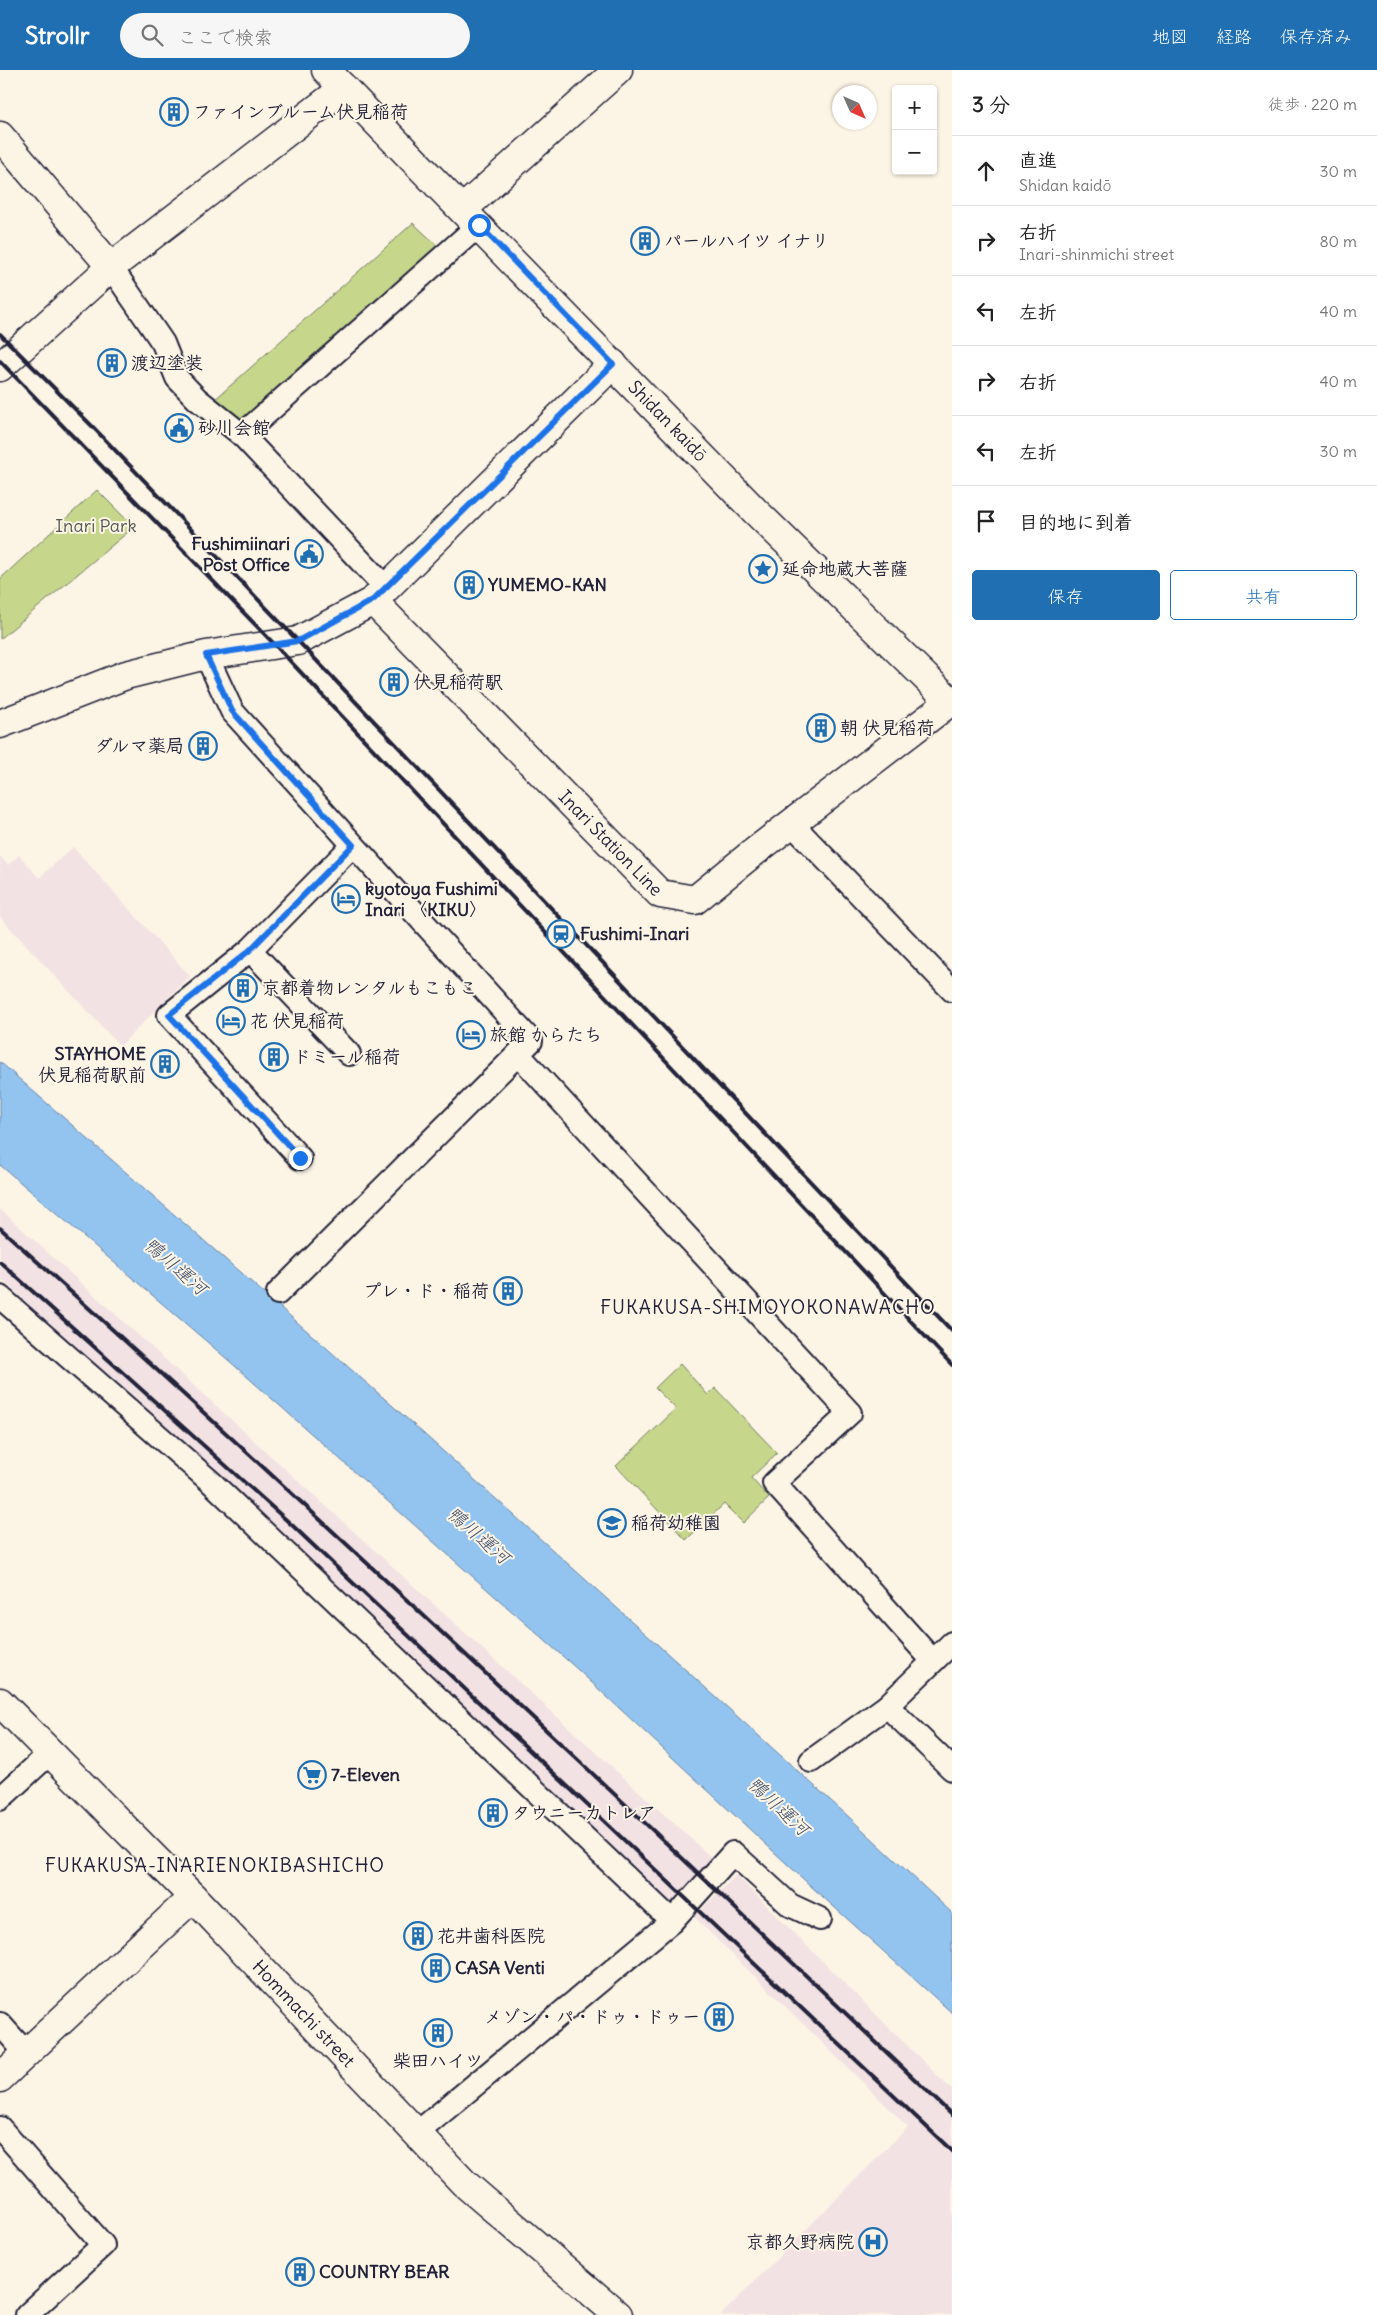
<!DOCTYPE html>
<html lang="ja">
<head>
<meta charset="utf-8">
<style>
	body { margin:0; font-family:Delius,"Klee One",sans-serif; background:#f6f6f6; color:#222 }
	.controls { position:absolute; right:15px; top:15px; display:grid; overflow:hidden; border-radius:5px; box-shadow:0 1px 4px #0004 }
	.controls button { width:45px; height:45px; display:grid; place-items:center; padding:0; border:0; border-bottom:1px solid #e0e0e0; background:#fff; color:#222; font:25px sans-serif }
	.compass { position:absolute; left:832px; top:15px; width:45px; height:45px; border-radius:50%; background:#fff; box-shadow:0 1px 4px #0004; rotate:135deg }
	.stop { position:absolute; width:15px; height:15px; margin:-11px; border:4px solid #1a73e8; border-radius:50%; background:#fff }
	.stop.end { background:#1a73e8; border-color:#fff; box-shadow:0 1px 5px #0008 }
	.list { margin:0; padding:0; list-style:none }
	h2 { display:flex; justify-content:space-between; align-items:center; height:65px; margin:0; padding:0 20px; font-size:21px }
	h2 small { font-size:16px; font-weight:400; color:#767676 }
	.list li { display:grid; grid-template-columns:32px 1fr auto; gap:15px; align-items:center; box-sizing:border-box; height:70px; padding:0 20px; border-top:1px solid #e0e0e0 }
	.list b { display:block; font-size:19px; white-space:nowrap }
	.list p { margin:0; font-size:16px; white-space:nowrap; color:#767676 }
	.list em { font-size:16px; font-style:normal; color:#767676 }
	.actions { display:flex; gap:10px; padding:15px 20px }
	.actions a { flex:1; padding:11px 0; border:1px solid #1f6fb2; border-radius:5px; text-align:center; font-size:18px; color:#1f6fb2 }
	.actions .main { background:#1f6fb2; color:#fff }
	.icon { flex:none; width:28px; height:28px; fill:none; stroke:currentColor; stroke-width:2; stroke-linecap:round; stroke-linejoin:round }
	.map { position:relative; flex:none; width:952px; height:2245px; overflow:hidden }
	header { display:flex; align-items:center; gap:30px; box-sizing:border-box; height:70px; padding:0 25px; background:#1f6fb2; color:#fff }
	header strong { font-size:24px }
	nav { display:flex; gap:28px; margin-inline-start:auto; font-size:18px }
	.search { width:350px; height:45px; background:#f6f6f6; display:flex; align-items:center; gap:12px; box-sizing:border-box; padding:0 18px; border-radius:28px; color:#767676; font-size:19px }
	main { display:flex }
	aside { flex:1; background:#fff }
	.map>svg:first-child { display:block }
	.built { fill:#f3e2e3 }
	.green { fill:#c6d68b; stroke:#747c63 }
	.water { fill:#93c4ef; stroke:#6683a7 }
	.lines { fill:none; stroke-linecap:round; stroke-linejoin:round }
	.service-casing { stroke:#22223b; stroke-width:26 }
	.minor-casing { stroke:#22223b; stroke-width:31 }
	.tertiary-casing { stroke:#22223b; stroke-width:31 }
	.secondary-casing { stroke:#22223b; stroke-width:31 }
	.service { stroke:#fcf5e5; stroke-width:22 }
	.minor { stroke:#fcf5e5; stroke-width:28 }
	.tertiary { stroke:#fcf5e5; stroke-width:28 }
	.secondary { stroke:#fcf5e5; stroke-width:28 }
	.rail { stroke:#22223b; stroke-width:4 }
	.route { stroke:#1a73e8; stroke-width:6 }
	.labels { text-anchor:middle; stroke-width:4; stroke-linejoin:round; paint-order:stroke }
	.poi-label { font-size:18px; font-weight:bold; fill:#22223b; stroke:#fcf5e5; text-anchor:start }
	.street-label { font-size:18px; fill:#22223b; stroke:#fcf5e5 }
	.park-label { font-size:18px; fill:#535853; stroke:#fcf5e5 }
	.water-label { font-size:19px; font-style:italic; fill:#445371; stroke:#fcf5e5 }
	.neighbourhood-label { font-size:19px; letter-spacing:1px; fill:#22223b; stroke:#fcf5e5 }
</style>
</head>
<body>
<header>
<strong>Strollr</strong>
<div class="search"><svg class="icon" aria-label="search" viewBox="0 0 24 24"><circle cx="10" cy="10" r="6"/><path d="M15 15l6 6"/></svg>ここで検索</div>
<nav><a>地図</a><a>経路</a><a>保存済み</a></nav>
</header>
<main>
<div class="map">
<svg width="952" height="2245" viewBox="0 0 952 2245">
	<rect width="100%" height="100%" fill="#fcf5e5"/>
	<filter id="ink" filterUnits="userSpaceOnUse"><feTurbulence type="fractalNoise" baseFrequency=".02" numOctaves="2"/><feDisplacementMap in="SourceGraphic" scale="10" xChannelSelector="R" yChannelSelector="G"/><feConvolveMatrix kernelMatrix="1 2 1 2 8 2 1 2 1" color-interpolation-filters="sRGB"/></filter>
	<g filter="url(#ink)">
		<g class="built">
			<path d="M 73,777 L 190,906 L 120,976 L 0,847 L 0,786 L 8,795 L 19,785 L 39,808 Z"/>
			<path d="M 0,1139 L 712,1788 L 670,1834 L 0,1208 Z"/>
			<path d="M 736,1805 L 952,2020 L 952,2245 L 721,2245 L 908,2057 L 694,1847 Z"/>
		</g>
		<g class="green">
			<path d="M 413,153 L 441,179 L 244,357 L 227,338 L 212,332 Z"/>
			<path d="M 97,420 L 134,457 L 0,569 L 0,509 Z"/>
			<path d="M 680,1294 L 708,1325 L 715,1318 L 777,1383 L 751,1408 L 769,1428 L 743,1453 L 724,1434 L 686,1470 L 616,1396 L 676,1339 L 655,1318 Z"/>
		</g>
		<path class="water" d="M 0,992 L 394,1337 L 850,1748 L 952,1843 L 952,1943 L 814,1819 L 577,1599 L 227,1289 L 0,1095 Z"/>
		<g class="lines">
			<defs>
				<g id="service">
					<path d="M 111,197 L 163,273 L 177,308 L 197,329 L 242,365"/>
					<path d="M 386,518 L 242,365 L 479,155"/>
					<path d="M 206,585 L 232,641 L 531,971 L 518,984 L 850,1343 L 774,1413 L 933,1591"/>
					<path d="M 792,754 L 952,920"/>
					<path d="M 250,880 L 349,984"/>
					<path d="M 300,1088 L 169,945 L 250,880 L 353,775"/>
					<path d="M 278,1223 L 518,984"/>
					<path d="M 0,1227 L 211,1412 L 672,1851"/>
					<path d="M 887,1636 L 952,1699"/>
					<path d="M 811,1691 L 887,1636 L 952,1573"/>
					<path d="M 0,1729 L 50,1683"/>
					<path d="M 0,1954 L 26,1983"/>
					<path d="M 0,2058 L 103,2175 L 27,2245"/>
					<path d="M 417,2063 L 672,1851 L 733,1783 L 790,1835 L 820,1849"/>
				</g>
				<g id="minor">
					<path d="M 0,66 L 111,197"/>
					<path d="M 0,297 L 111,197 L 344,18"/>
					<path d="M 373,531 L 613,294"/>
					<path id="s1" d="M 0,1632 L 193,1827 L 464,2113 L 618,2245"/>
					<path d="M 0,2008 L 193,1827"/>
				</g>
				<g id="tertiary">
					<path id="s2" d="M 326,0 L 754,440 L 952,633"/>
					<path d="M 463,139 L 618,0"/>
				</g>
				<g id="secondary">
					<path id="s3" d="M 0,654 L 126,605 L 206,585 L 298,571 L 373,531 L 660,824 L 695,830 L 749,786 L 951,631"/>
				</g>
			</defs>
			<use href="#service" class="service-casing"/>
			<use href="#minor" class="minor-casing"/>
			<use href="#tertiary" class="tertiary-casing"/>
			<use href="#secondary" class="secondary-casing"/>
			<use href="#service" class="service"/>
			<use href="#minor" class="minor"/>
			<use href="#tertiary" class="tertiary"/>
			<use href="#secondary" class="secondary"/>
			<g class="rail">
				<path d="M 0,264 L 91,355 L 298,571 L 952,1261"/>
				<path d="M 0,291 L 276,576 L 952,1295"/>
				<path d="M 0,1158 C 323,1448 639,1745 952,2045"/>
				<path d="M 0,1192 L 293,1456 L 952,2081"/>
			</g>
		</g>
	</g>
	<g class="lines" filter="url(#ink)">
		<path class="route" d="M 300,1088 L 169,945 L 250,880 L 353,775 L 232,641 L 206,585 L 298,571 L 373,530 L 613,294 L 479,155"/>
	</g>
	<defs>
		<symbol id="building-ring" viewBox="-11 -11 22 22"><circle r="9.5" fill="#fcf5e5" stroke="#1f6fb2" stroke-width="1.5"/><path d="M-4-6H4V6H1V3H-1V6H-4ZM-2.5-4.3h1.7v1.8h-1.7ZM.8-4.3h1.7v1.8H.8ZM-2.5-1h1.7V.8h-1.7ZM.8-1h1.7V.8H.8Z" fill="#1f6fb2"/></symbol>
		<symbol id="civic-ring" viewBox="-11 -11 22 22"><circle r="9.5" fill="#fcf5e5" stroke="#1f6fb2" stroke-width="1.5"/><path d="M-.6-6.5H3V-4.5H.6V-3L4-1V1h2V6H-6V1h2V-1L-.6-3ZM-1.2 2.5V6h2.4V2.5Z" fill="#1f6fb2"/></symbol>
		<symbol id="sight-ring" viewBox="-11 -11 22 22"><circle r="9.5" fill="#fcf5e5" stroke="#1f6fb2" stroke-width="1.5"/><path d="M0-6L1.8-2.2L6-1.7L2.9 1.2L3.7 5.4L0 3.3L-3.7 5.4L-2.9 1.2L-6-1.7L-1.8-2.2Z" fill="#1f6fb2"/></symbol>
		<symbol id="hotel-ring" viewBox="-11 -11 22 22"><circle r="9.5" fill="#fcf5e5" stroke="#1f6fb2" stroke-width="1.5"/><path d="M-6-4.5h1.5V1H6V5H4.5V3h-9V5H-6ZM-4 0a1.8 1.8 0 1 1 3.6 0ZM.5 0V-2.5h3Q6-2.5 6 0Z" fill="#1f6fb2"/></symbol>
		<symbol id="station-ring" viewBox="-11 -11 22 22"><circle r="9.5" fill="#fcf5e5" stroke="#1f6fb2" stroke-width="1.5"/><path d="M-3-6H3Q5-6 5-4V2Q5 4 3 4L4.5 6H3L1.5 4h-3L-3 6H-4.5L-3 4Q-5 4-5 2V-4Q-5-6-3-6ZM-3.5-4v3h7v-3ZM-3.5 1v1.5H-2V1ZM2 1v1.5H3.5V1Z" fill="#1f6fb2"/></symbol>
		<symbol id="school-ring" viewBox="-11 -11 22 22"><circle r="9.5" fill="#fcf5e5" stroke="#1f6fb2" stroke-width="1.5"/><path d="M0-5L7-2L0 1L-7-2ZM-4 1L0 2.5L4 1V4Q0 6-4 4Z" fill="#1f6fb2"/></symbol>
		<symbol id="supermarket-ring" viewBox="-11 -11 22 22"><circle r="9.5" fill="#fcf5e5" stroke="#1f6fb2" stroke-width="1.5"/><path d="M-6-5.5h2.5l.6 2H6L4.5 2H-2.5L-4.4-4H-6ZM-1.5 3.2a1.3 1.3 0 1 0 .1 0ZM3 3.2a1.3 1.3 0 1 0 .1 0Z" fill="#1f6fb2"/></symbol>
		<symbol id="hospital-ring" viewBox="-11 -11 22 22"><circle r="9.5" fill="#fcf5e5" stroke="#1f6fb2" stroke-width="1.5"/><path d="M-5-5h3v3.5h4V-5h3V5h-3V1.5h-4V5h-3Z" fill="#1f6fb2"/></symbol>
	</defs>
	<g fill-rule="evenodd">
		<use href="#building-ring" x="158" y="26" width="32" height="32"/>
		<use href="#building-ring" x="629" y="155" width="32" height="32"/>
		<use href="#building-ring" x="96" y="277" width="32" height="32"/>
		<use href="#civic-ring" x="163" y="342" width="32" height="32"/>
		<use href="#civic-ring" x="293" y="468" width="32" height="32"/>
		<use href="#sight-ring" x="747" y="483" width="32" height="32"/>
		<use href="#building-ring" x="453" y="499" width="32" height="32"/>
		<use href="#building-ring" x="378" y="596" width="32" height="32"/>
		<use href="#building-ring" x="805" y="642" width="32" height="32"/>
		<use href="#building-ring" x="187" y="660" width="32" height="32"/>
		<use href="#hotel-ring" x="330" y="813" width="32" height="32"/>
		<use href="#station-ring" x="545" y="848" width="32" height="32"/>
		<use href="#building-ring" x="227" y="902" width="32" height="32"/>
		<use href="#hotel-ring" x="215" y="935" width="32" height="32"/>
		<use href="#hotel-ring" x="455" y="949" width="32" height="32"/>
		<use href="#building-ring" x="258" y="971" width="32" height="32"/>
		<use href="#building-ring" x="149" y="978" width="32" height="32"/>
		<use href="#building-ring" x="492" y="1205" width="32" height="32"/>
		<use href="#school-ring" x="596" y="1437" width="32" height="32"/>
		<use href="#supermarket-ring" x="296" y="1689" width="32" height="32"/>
		<use href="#building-ring" x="477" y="1727" width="32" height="32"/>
		<use href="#building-ring" x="402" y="1850" width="32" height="32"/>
		<use href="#building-ring" x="420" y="1882" width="32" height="32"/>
		<use href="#building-ring" x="703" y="1931" width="32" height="32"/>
		<use href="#building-ring" x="422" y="1947" width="32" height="32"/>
		<use href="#hospital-ring" x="857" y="2156" width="32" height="32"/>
		<use href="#building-ring" x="284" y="2186" width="32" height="32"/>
	</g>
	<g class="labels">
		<g class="poi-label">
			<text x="193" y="48">ファインブルーム伏見稲荷</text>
			<text x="664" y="177">パールハイツ イナリ</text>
			<text x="131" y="299">渡辺塗装</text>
			<text x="198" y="364">砂川会館</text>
			<text x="290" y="480" text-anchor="end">Fushimiinari<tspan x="290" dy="21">Post Office</tspan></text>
			<text x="782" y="505">延命地蔵大菩薩</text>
			<text x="488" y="521">YUMEMO-KAN</text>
			<text x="413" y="618">伏見稲荷駅</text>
			<text x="840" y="664">朝 伏見稻荷</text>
			<text x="184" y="682" text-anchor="end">ダルマ薬局</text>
			<text x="365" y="825">kyotoya Fushimi<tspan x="365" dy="21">Inari 〈KIKU〉</tspan></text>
			<text x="580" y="870">Fushimi-Inari</text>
			<text x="262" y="924">京都着物レンタルもこもこ</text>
			<text x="250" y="957">花 伏見稲荷</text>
			<text x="490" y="971">旅館 からたち</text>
			<text x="146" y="990" text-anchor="end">STAYHOME<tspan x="146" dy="21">伏見稲荷駅前</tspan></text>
			<text x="293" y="993">ドミール稲荷</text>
			<text x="489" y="1227" text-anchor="end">プレ・ド・稲荷</text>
			<text x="631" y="1459">稲荷幼稚園</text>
			<text x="331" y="1711">7-Eleven</text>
			<text x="512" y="1749">タウニーカトレア</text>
			<text x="437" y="1872">花井歯科医院</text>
			<text x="455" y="1904">CASA Venti</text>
			<text x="700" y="1953" text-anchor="end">メゾン・パ・ドゥ・ドゥー</text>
			<text x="438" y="1997" text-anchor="middle">柴田ハイツ</text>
			<text x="854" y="2178" text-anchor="end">京都久野病院</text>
			<text x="319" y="2208">COUNTRY BEAR</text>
		</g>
		<g class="street-label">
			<text dy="6" stroke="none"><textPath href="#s2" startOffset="490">Shidan kaidō</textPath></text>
			<text dy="6" stroke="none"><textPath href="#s3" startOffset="735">Inari Station Line</textPath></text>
			<text dy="6" stroke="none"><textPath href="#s1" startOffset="435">Hommachi street</textPath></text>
		</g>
		<g class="park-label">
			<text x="96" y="462">Inari Park</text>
		</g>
		<g class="water-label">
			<text transform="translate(176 1196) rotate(41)" y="7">鴨川運河</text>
			<text transform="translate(479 1465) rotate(41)" y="7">鴨川運河</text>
			<text transform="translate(779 1736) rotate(43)" y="7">鴨川運河</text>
		</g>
		<g class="neighbourhood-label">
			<text x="768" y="1244">FUKAKUSA-SHIMOYOKONAWACHO</text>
			<text x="215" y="1802">FUKAKUSA-INARIENOKIBASHICHO</text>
		</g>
	</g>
</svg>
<div class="controls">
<button>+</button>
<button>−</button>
</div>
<svg class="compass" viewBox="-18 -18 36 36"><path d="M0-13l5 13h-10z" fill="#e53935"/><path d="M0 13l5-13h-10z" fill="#767676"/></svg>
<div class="stop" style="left:479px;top:155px"></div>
<div class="stop end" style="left:300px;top:1088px"></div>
</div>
<aside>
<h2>3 分<small>徒歩 · 220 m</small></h2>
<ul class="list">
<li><svg class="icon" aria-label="ahead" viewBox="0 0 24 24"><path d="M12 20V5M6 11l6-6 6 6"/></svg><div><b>直進</b><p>Shidan kaidō</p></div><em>30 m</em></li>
<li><svg class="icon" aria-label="right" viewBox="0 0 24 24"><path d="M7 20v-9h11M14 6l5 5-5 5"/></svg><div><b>右折</b><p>Inari-shinmichi street</p></div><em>80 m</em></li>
<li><svg class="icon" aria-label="left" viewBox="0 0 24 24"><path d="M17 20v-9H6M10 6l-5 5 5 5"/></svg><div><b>左折</b></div><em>40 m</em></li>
<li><svg class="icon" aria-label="right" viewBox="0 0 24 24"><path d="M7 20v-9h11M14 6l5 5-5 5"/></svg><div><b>右折</b></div><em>40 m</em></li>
<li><svg class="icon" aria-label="left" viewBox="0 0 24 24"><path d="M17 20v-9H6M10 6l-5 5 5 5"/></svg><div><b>左折</b></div><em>30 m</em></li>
<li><svg class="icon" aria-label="arrive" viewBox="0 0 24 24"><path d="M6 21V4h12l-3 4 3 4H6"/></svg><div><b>目的地に到着</b></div></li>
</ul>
<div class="actions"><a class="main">保存</a><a>共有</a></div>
</aside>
</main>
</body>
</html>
